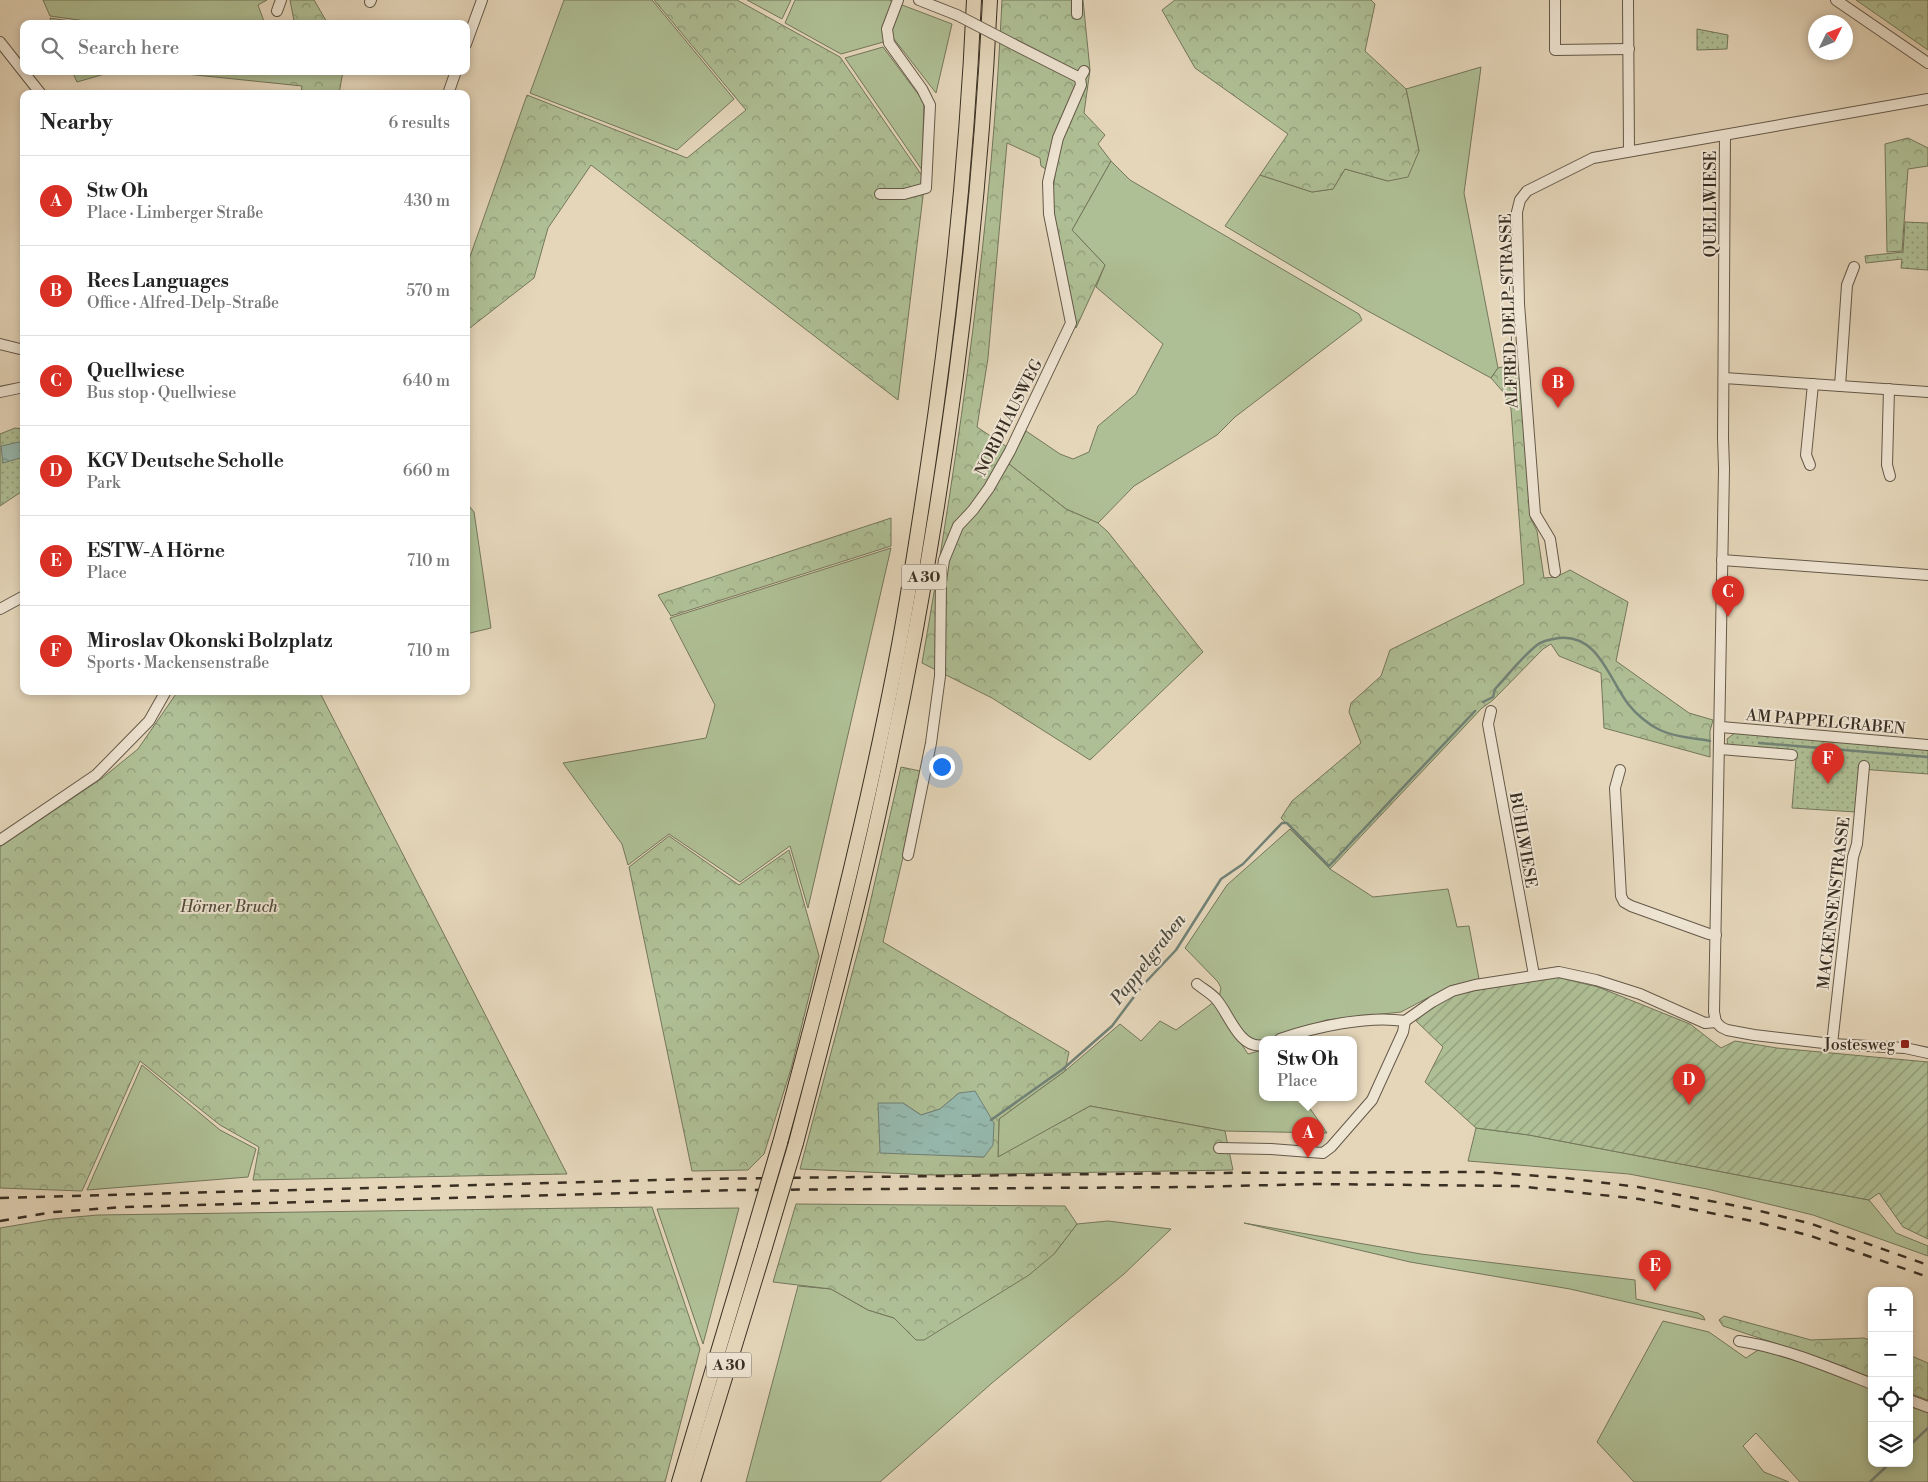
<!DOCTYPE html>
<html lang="en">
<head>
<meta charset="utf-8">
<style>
	body { margin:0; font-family:"Libre Bodoni",serif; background:#f6f6f6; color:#222 }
	.controls { position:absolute; right:15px; bottom:15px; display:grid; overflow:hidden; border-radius:10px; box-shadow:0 2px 8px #0003 }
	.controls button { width:45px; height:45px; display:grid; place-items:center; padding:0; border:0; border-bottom:1px solid #e0e0e0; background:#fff; color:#222; font:25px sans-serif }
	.compass { position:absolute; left:1808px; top:15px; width:45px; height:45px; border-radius:50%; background:#fff; box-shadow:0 2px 8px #0003; rotate:47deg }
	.you { position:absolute; left:941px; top:766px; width:18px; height:18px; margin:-12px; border:4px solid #fff; border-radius:50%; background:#1a73e8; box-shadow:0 0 0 8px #1a73e833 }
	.badge { display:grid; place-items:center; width:32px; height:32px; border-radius:50%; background:#d93025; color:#fff; font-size:16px; font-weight:700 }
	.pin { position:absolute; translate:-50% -41px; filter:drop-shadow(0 1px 2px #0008) }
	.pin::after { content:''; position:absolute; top:26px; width:18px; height:15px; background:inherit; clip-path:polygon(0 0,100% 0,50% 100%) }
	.popup { position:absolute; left:1259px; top:1036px; width:98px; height:65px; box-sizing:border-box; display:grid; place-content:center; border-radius:10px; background:#fff; filter:drop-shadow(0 1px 4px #0005); font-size:16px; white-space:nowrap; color:#767676 }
	.popup b { font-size:19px; color:#222 }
	.popup::after { content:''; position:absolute; left:50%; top:100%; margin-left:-10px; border:10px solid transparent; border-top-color:#fff }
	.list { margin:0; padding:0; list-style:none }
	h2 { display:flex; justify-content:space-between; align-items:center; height:65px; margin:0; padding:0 20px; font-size:21px }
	h2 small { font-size:16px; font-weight:400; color:#767676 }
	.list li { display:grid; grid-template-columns:32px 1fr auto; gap:15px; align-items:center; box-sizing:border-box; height:90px; padding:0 20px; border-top:1px solid #e0e0e0 }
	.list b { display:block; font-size:19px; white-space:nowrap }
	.list p { margin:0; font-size:16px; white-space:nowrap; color:#767676 }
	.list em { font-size:16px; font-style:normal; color:#767676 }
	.icon { flex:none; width:28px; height:28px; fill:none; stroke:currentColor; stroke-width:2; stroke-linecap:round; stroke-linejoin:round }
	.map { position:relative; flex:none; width:1928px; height:1482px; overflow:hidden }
	.search { position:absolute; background:#fff; box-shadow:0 2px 8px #0003; left:20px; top:20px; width:450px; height:55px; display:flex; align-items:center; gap:12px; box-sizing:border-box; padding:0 18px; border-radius:10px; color:#767676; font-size:19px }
	.panel { position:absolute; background:#fff; box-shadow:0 2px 8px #0003; left:20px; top:90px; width:450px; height:605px; border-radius:10px }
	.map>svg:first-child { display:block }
	.grass { fill:#afbf95; stroke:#74775c }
	.forest { fill:url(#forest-crowns); stroke:#74775c; fill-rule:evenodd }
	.park { fill:url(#park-dots); stroke:#74775c }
	.garden { fill:url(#garden-furrows); stroke:#74775c }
	.water { fill:url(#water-ripples); stroke:#718277 }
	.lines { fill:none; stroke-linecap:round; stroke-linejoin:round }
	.stream { stroke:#718277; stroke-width:2.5 }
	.minor-casing { stroke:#645949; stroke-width:12 }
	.highway-casing { stroke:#392f23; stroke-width:16 }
	.minor { stroke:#eee4d2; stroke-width:10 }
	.highway { stroke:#e5d6ba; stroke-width:14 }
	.rail { stroke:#392f23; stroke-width:2.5; stroke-dasharray:9 9; stroke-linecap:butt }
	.minor-bridge-casing { stroke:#645949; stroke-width:12; stroke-linecap:butt }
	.highway-bridge-casing { stroke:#392f23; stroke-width:16; stroke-linecap:butt }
	.minor-bridge { stroke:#eee4d2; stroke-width:10 }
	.highway-bridge { stroke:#e5d6ba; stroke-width:14 }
	.poi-dot { fill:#8f2418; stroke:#eee4d2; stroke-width:2 }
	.labels { text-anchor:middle; stroke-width:4; stroke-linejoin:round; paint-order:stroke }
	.shield { fill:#eee4d2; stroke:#6f6558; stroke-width:1 }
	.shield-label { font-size:15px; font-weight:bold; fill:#392f23 }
	.street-label { font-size:16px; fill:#392f23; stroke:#eee4d2 }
	.park-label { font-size:16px; font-style:italic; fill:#514c3a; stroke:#eee4d2 }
	.poi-label { font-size:16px; fill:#392f23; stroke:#eee4d2; text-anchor:end }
	.water-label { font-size:18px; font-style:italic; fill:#4c4b3f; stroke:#eee4d2 }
</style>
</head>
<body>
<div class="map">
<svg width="1928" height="1482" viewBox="0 0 1928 1482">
	<defs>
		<pattern id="forest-crowns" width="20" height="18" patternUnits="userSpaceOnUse" patternTransform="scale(1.25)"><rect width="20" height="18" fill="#afbf95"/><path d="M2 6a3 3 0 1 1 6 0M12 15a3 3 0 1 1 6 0" fill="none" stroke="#8f9c79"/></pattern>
		<pattern id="park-dots" width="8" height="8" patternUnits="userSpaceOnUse" patternTransform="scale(1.25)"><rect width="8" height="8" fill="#afbf95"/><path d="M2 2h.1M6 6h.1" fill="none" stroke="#8f9c79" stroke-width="1.8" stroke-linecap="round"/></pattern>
		<pattern id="garden-furrows" width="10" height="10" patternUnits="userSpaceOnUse" patternTransform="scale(1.25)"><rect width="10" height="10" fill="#afbf95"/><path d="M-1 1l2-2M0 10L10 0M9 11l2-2" fill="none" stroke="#8f9c79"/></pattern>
		<pattern id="water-ripples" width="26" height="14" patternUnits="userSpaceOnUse" patternTransform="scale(1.25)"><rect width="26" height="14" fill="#96b9af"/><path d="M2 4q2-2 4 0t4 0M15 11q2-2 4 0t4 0" fill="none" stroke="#7b978e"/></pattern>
	</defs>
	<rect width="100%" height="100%" fill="#e5d6ba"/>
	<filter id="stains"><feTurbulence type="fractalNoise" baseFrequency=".004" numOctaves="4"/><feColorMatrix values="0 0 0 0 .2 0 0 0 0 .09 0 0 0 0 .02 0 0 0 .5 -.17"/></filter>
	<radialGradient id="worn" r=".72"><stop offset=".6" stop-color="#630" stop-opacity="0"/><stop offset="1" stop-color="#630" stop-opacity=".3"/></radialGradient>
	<g class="grass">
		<path d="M 43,0 L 267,0 L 258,5 L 265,24 L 107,24 L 50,16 Z"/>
		<path d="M 564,0 L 652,0 L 734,99 L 677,150 L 530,93 Z"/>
		<path d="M 747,0 L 791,0 L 782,19 Z"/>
		<path d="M 795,0 L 889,0 L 952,24 L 936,93 L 894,39 L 841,54 L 785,23 Z"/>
		<path d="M 883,47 L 924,102 L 922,170 L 845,58 Z"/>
		<path d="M 1481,67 L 1464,193 L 1498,368 L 1491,378 L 1366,310 L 1225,226 L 1260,175 L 1312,192 L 1333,189 L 1345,169 L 1388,181 L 1419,151 L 1406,89 Z"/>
		<path d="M 1111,161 L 1130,180 L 1359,314 L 1362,320 L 1235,417 L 1217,435 L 1134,486 L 1098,523 L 1066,509 L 1009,464 L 1026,431 L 1060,454 L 1073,459 L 1089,452 L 1098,426 L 1136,394 L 1163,344 L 1096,287 L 1105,265 L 1072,230 Z"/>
		<path d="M 466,502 L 474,512 L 491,628 L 466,634 Z"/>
		<path d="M 891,548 L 808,908 L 790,846 L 740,882 L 669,834 L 628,865 L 622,844 L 563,763 L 706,738 L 715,705 L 670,618 Z"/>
		<path d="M 1290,829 L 1330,869 L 1373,897 L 1448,889 L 1457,927 L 1469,926 L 1479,979 L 1450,986 L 1401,1012 L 1326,1020 L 1271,1039 L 1263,1039 L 1263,1041 L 1253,1041 L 1244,1036 L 1219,998 L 1221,988 L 1218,982 L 1185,948 L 1227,885 Z"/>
		<path d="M 1214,1002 L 1248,1054 L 1263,1050 L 1263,1097 L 1302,1097 L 1327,1133 L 1225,1131 L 1090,1106 L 998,1158 L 999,1119 L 1065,1071 L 1120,1024 L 1141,1041 L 1160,1021 L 1176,1030 Z"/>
		<path d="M 142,1065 L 220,1130 L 256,1149 L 248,1177 L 87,1190 Z"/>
		<path d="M 1476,1128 L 1529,1135 L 1869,1200 L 1896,1233 L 1928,1246 L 1928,1256 L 1813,1215 L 1707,1189 L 1629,1174 L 1468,1161 Z"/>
		<path d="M 739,1208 L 703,1344 L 657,1209 Z"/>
		<path d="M 1108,1221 L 1171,1229 L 1124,1274 L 992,1383 L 880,1482 L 746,1482 L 798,1286 L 831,1289 L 868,1310 L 894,1318 L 916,1339 L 1054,1254 L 1077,1224 Z"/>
		<path d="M 1244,1223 L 1421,1254 L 1635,1280 L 1636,1299 L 1698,1313 L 1703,1316 L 1705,1320 L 1570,1289 L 1410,1262 Z"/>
		<path d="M 1663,1321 L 1709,1332 L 1746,1358 L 1761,1348 L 1822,1368 L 1872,1388 L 1872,1463 L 1909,1463 L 1909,1404 L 1928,1411 L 1928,1482 L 1800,1482 L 1756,1433 L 1743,1446 L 1764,1472 L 1789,1482 L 1634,1482 L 1597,1442 Z"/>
	</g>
	<g class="forest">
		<path d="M 290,0 L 314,0 L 328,24 L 285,24 L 294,21 Z"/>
		<path d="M 654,0 L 737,0 L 840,57 L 925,180 L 898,400 L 591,165 L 548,228 L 534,278 L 466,331 L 466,268 L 527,95 L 687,158 L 746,110 Z"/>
		<path d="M 1002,0 L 1083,0 L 1090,70 L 1084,113 L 1105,135 L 1098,144 L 1111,161 L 1072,230 L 1105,265 L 1076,328 L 1051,204 L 1055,175 L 1041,166 L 1040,158 L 1007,143 L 988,358 L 977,427 L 1007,447 L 1009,464 L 1066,509 L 1098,523 L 1108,532 L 1203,652 L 1090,760 L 992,698 L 922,663 C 960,444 992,222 1002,0 Z"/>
		<path d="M 1175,0 L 1371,0 L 1375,4 L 1365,51 L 1406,89 L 1419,151 L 1408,177 L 1388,181 L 1345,169 L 1333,189 L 1312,192 L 1260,175 L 1288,134 L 1195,68 L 1162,10 Z"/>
		<path d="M 1856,0 L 1928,0 L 1928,50 Z"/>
		<path d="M 50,18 L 91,24 L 52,24 Z"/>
		<path d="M 72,71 L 115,71 L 77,82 Z"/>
		<path d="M 157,71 L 343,71 L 339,94 L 301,94 L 302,86 Z"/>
		<path d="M 1908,138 L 1928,148 L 1928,166 L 1908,169 L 1902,251 L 1887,252 L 1885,144 Z"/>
		<path d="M 1520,362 L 1531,519 L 1537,531 L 1544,578 L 1556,577 L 1570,570 L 1628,602 L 1616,661 L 1689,713 L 1713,720 L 1710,731 L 1710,757 L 1604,728 L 1601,673 L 1559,656 L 1551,644 L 1543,649 L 1493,700 L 1482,708 L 1330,869 L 1281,818 L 1292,801 L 1361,743 L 1349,712 L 1351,703 L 1381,676 L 1390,650 L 1524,584 L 1511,409 L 1504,393 L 1491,378 L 1498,368 Z"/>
		<path d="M 891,518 L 891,546 L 671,616 L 658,595 Z"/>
		<path d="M 178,691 L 319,691 L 567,1174 L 253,1180 L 259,1147 L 220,1125 L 140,1061 L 82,1191 L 0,1188 L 0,847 L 101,779 L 138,749 Z"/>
		<path d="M 901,767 L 920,771 L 904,853 L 883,942 L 1069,1052 L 1065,1071 L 999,1119 L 998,1157 L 1090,1106 L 1225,1131 L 1233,1170 L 932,1175 L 800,1169 L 866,921 ZM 959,1093 L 994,1123 L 984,1157 L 880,1152 L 903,1103 L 921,1115 L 940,1109 Z"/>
		<path d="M 669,836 L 739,885 L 789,850 L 819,956 L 791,1069 L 764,1154 L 748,1170 L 692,1171 L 629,867 Z"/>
		<path d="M 796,1204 L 1065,1206 L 1077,1224 L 1054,1254 L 1029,1275 L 924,1340 L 916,1340 L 894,1318 L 868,1310 L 831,1289 L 773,1282 Z"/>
		<path d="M 652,1207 L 700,1349 L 665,1482 L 0,1482 L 0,1228 L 53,1219 L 98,1215 Z"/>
		<path d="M 1724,1316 L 1811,1340 L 1864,1338 L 1872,1341 L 1872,1378 L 1826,1360 L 1723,1326 L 1719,1320 Z"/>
		<path d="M 1909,1355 L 1928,1363 L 1928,1400 L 1909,1393 Z"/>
	</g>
	<g class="park">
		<path d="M 1697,29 L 1728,35 L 1727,49 L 1697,50 Z"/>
		<path d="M 1905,222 L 1928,223 L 1928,270 L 1901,268 L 1902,259 L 1866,263 L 1865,256 L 1903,252 Z"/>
		<path d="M 15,428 L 24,429 L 24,490 L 0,506 L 0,434 Z"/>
		<path d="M 1736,732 L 1928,748 L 1928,774 L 1860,769 L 1856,812 L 1792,808 L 1796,759 L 1792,753 L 1728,747 L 1727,739 Z"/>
	</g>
	<path class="garden" d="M 1556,977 L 1598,987 L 1690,1024 L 1721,1048 L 1735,1041 L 1777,1048 L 1928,1062 L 1928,1239 L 1903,1227 L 1879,1193 L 1869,1200 L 1529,1135 L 1476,1128 L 1425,1082 L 1443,1047 L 1414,1019 L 1433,1006 L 1460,993 Z"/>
	<g class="water">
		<path d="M 24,441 L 24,455 L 20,458 L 3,463 L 1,446 Z"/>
		<path d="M 975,1091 L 994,1123 L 993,1145 L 984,1157 L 880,1153 L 878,1103 L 903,1103 L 921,1115 L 940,1109 L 959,1093 Z"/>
	</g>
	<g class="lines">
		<g class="stream">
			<path d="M 1483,702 L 1493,697 L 1495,689 C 1509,674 1522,657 1537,645 C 1543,640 1552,639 1559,638 C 1599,634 1609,680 1629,705 C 1636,714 1648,724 1658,729 C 1674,737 1693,738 1710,741"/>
			<path d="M 1759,743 L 1928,757"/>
			<path d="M 991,1120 L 1063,1069 L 1112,1026 L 1142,986 L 1176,950 L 1221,879 L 1243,864 L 1282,823 L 1287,823 L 1329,866 L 1475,711"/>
			<path d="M 1909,1446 L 1928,1428"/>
			<path d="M 1870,1482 L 1890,1463"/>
		</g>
		<defs>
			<g id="minor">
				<path d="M 919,0 L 957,15"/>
				<path d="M 1077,0 L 1077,14"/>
				<path d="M 1555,0 L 1555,50 L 1629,49"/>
				<path d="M 1628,0 L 1629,151"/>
				<path d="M 1836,0 L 1928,63"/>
				<path d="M 370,2 L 371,0"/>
				<path d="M 277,11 L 281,0"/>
				<path d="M 0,42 L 41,94"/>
				<path d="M 466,44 L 482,0"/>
				<path d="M 1013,44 L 1080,78"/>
				<path d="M 448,94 L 456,71"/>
				<path d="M 880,194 L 904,194 L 926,188 L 930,105 L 922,89 L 889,43 L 887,29 L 898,0"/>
				<path d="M 0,344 L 24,350"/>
				<path d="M 1724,378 L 1928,392"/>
				<path d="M 1840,386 L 1847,285 L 1854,267"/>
				<path d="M 1889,389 L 1887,465 L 1890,476"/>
				<path d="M 0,392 L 24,387"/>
				<path d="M 1810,465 L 1806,455 L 1813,384"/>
				<path d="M 1722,560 L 1928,575"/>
				<path d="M 1555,572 L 1550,539 L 1535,514 L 1519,304 L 1517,212 L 1520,200 L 1527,191 L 1593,158 L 1928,99"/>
				<path d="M 0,609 L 24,596"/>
				<path d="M 1491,711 L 1488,724 L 1534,975"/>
				<path d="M 1721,727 L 1928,745"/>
				<path d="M 1720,749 L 1792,755"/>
				<path d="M 1620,770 L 1615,788 L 1621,896 L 1624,902 L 1631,906 L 1709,934 L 1716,935"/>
				<path d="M 0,840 L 96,775 L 149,721 L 166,691"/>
				<path d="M 908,855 L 931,743 L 940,676 L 941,581 L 944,560 L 958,526 L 973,510 L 989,488 L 1010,451 L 1071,323 L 1049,214 L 1048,182 L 1058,138 L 1081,85 L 1080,78 L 1084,71"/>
				<path d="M 1197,984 C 1203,989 1211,993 1216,999 C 1229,1013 1239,1050 1263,1045"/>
				<path d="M 1716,1022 L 1714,1012 L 1724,469 L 1723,438 L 1725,136"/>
				<path d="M 1716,1022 L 1721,1027 L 1727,1030 L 1754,1035 L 1832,1044 L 1905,1048 L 1928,1053"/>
				<path d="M 1280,1039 C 1315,1027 1368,1015 1405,1021 L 1432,1002 L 1452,991 L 1475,985 L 1559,972 L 1596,980 L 1640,994 L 1705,1023 L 1716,1022"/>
				<path d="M 1832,1044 L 1853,857 L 1857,844 L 1864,766"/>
				<path d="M 1219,1148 L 1271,1149 L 1323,1153 L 1331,1147 L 1372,1100 L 1403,1032 L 1405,1021"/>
				<path d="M 1739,1341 C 1785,1348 1829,1367 1872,1384"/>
				<path d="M 1909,1400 L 1928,1407"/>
			</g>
			<g id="highway">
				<path d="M 780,1143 C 823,985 864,827 895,666 C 908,600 918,532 928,465 C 951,311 967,156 974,0"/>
				<path d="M 796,1143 C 826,1028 857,914 882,798 C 939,536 977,268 990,0"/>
				<path d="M 679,1482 L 750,1245"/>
				<path d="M 693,1482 L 765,1247"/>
			</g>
		</defs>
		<use href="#minor" class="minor-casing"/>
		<use href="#highway" class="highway-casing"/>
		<use href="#minor" class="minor"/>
		<use href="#highway" class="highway"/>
		<g class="rail">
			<path d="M 0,1198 L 695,1179 L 1192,1173 L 1483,1172 L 1566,1178 L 1638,1187 L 1752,1209 L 1812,1224 L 1928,1265"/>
			<path d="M 0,1221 L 54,1212 L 124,1207 L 736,1190 L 1192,1187 L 1315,1184 L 1517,1186 L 1639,1199 L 1752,1221 L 1811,1236 L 1928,1277"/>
		</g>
		<defs>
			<path id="minor-bridge" d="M 957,15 L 1013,44"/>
			<g id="highway-bridge">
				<path d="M 750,1245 L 780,1143"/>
				<path d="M 765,1247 L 796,1143"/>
			</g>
		</defs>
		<use href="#minor-bridge" class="minor-bridge-casing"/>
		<use href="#highway-bridge" class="highway-bridge-casing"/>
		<use href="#minor-bridge" class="minor-bridge"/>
		<use href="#highway-bridge" class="highway-bridge"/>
	</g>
	<rect class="poi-dot" x="1900" y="1039" width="10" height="10" rx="2.5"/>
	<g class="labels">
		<g class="shield">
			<rect x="901.5" y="564.5" width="45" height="25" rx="4"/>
			<rect x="706.5" y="1352.5" width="45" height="25" rx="4"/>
		</g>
		<g class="shield-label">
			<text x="924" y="582">A 30</text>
			<text x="729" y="1370">A 30</text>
		</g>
		<g class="street-label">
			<text transform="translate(1710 204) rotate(-90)" y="6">QUELLWIESE</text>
			<text transform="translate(1508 311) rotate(-92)" y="6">ALFRED-DELP-STRASSE</text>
			<text transform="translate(1008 417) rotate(-63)" y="6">NORDHAUSWEG</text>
			<text transform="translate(1826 721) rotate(5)" y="6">AM PAPPELGRABEN</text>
			<text transform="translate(1524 840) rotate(80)" y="6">BÜHLWIESE</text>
			<text transform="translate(1833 903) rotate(-83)" y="6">MACKENSENSTRASSE</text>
		</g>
		<g class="park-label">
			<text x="229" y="912">Hörner Bruch</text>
		</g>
		<g class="poi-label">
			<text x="1895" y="1050">Jostesweg</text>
		</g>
		<g class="water-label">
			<text transform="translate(1148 959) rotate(-52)" y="6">Pappelgraben</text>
		</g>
	</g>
	<rect width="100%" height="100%" filter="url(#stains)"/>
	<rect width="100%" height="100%" fill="url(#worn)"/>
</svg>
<div class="controls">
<button>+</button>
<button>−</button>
<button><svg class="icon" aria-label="locate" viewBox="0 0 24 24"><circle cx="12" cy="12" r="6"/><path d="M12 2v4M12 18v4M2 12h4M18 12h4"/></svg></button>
<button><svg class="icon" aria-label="layers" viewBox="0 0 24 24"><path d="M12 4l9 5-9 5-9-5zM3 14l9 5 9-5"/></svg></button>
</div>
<svg class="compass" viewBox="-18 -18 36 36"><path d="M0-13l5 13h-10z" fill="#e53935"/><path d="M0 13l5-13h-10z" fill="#767676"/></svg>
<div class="you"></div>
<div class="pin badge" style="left:1308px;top:1158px">A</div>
<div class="popup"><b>Stw Oh</b>Place</div>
<div class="pin badge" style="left:1558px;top:408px">B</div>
<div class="pin badge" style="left:1728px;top:617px">C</div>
<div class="pin badge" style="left:1689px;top:1105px">D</div>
<div class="pin badge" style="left:1655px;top:1291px">E</div>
<div class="pin badge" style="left:1828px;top:784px">F</div>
<div class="search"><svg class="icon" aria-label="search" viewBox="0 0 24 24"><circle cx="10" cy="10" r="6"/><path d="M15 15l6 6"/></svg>Search here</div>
<section class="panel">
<h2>Nearby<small>6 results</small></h2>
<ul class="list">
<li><span class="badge">A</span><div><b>Stw Oh</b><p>Place · Limberger Straße</p></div><em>430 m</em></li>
<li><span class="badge">B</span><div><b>Rees Languages</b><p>Office · Alfred-Delp-Straße</p></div><em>570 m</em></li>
<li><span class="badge">C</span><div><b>Quellwiese</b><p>Bus stop · Quellwiese</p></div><em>640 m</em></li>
<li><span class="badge">D</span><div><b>KGV Deutsche Scholle</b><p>Park</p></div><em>660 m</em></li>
<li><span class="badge">E</span><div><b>ESTW-A Hörne</b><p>Place</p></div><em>710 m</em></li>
<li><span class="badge">F</span><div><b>Miroslav Okonski Bolzplatz</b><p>Sports · Mackensenstraße</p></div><em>710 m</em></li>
</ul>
</section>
</div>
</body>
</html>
